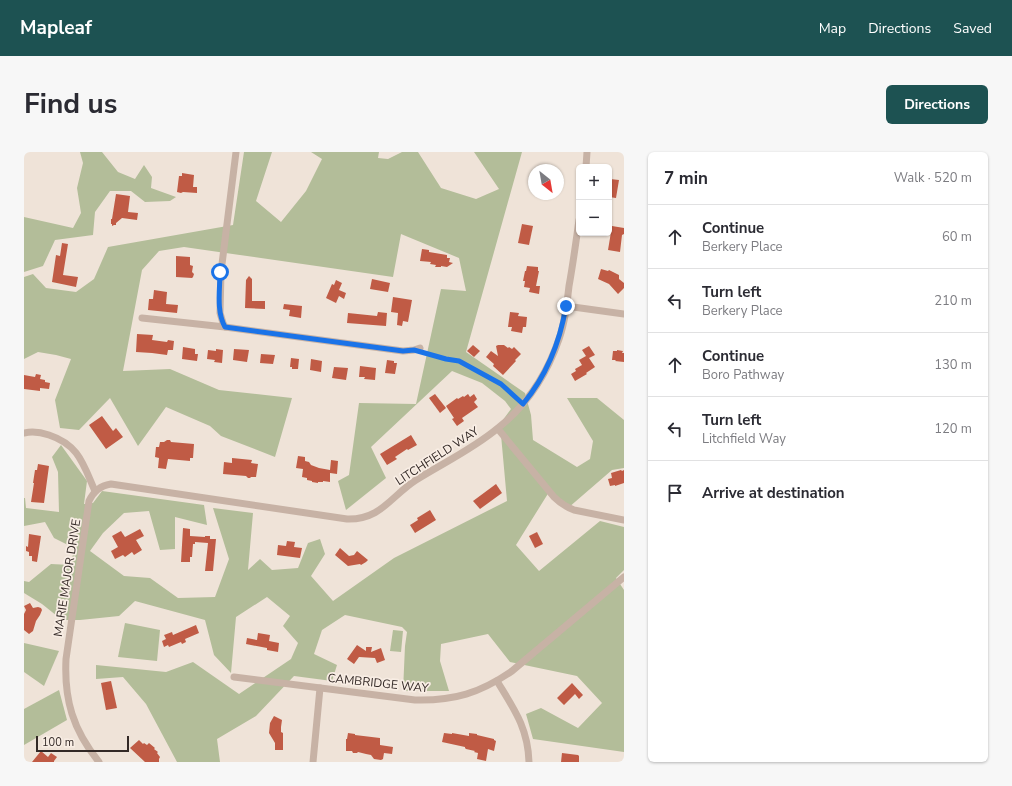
<!DOCTYPE html>
<html lang="en">
<head>
<meta charset="utf-8">
<style>
	body { margin:0; font-family:"Nunito Sans",sans-serif; background:#f7f7f7; color:#2b2b33 }
	.controls { position:absolute; right:12px; top:12px; display:grid; overflow:hidden; border-radius:6px; box-shadow:0 1px 3px #0004 }
	.controls button { width:36px; height:36px; display:grid; place-items:center; padding:0; border:0; border-bottom:1px solid #e1e1e2; background:#fff; color:#2b2b33; font:20px sans-serif }
	.compass { position:absolute; left:504px; top:12px; width:36px; height:36px; border-radius:50%; background:#fff; box-shadow:0 1px 3px #0004; rotate:149deg }
	.scale { position:absolute; left:12px; bottom:10px; width:93px; box-sizing:border-box; padding-left:4px; border:2px solid #332926; border-top:0; font-size:11px; line-height:14px; white-space:nowrap; color:#332926; -webkit-text-stroke:3px #f8ede4; paint-order:stroke }
	.stop { position:absolute; width:12px; height:12px; margin:-9px; border:3px solid #1a73e8; border-radius:50%; background:#fff }
	.stop.end { background:#1a73e8; border-color:#fff; box-shadow:0 1px 4px #0008 }
	.list { margin:0; padding:0; list-style:none }
	h2 { display:flex; justify-content:space-between; align-items:center; height:52px; margin:0; padding:0 16px; font-size:17px }
	h2 small { font-size:13px; font-weight:400; color:#7c7c81 }
	.list li { display:grid; grid-template-columns:26px 1fr auto; gap:12px; align-items:center; box-sizing:border-box; height:64px; padding:0 16px; border-top:1px solid #e1e1e2 }
	.list b { display:block; font-size:15px; white-space:nowrap }
	.list p { margin:0; font-size:13px; white-space:nowrap; color:#7c7c81 }
	.list em { font-size:13px; font-style:normal; color:#7c7c81 }
	.icon { flex:none; width:22px; height:22px; fill:none; stroke:currentColor; stroke-width:2; stroke-linecap:round; stroke-linejoin:round }
	.map { position:relative; flex:none; width:600px; height:610px; overflow:hidden; border-radius:6px }
	header { display:flex; align-items:center; gap:24px; box-sizing:border-box; height:56px; padding:0 20px; background:#1d5252; color:#fff }
	header strong { font-size:19px }
	nav { display:flex; gap:22px; margin-inline-start:auto; font-size:14px }
	.intro { display:flex; align-items:center; justify-content:space-between; box-sizing:border-box; height:96px; padding:0 24px }
	h1 { margin:0; font-size:28px }
	.button { padding:10px 18px; border-radius:6px; background:#1d5252; color:#fff; font-size:14px; font-weight:700 }
	main { display:flex; gap:24px; padding:0 24px }
	aside { flex:1; background:#fff; border-radius:6px; box-shadow:0 1px 3px #0004 }
	.map>svg:first-child { display:block }
	.green { fill:#b3bd99 }
	.building { fill:#c05b45 }
	.lines { fill:none; stroke-linecap:round; stroke-linejoin:round }
	.path { stroke:#b29c8f; stroke-width:1; stroke-dasharray:2 2; stroke-linecap:butt }
	.street { stroke:#c7b2a5; stroke-width:7 }
	.route { stroke:#1a73e8; stroke-width:5 }
	.labels { text-anchor:middle; stroke-width:3.5; stroke-linejoin:round; paint-order:stroke }
	.street-label { font-size:12px; fill:#332926; stroke:#f8ede4 }
</style>
</head>
<body>
<header>
<strong>Mapleaf</strong>
<nav><a>Map</a><a>Directions</a><a>Saved</a></nav>
</header>
<div class="intro"><h1>Find us</h1><a class="button">Directions</a></div>
<main>
<div class="map">
<svg width="600" height="610" viewBox="0 0 600 610">
	<rect width="100%" height="100%" fill="#efe3d8"/>
	<g class="green">
		<path d="M 56,0 L 78,0 L 94,20 L 111,27 L 120,13 L 128,25 L 127,36 L 152,45 L 146,49 L 121,50 L 107,39 L 86,39 L 71,60 L 69,83 L 31,88 L 19,114 L 0,120 L 0,65 L 49,76 L 57,61 L 53,36 L 59,11 Z"/>
		<path d="M 220,0 L 248,0 L 232,49 L 257,70 L 282,39 L 298,7 L 287,0 L 355,0 L 354,6 L 364,7 L 378,0 L 394,0 L 417,36 L 452,47 L 475,37 L 450,0 L 498,0 L 442,200 L 501,241 L 507,263 L 509,288 L 553,315 L 566,307 L 569,289 L 543,246 L 573,246 L 600,268 L 600,316 L 588,318 L 544,356 L 525,340 L 492,393 L 515,419 L 576,369 L 600,375 L 600,418 L 592,426 L 600,438 L 600,600 L 509,587 L 502,562 L 517,556 L 554,576 L 578,551 L 553,524 L 486,510 L 464,482 L 417,492 L 416,509 L 425,539 L 379,539 L 381,494 L 383,480 L 378,475 L 321,463 L 298,478 L 290,502 L 313,513 L 308,529 L 270,524 L 232,564 L 193,587 L 196,610 L 153,610 L 122,552 L 99,525 L 72,527 L 72,513 L 142,520 L 169,510 L 215,542 L 267,507 L 274,491 L 259,474 L 266,464 L 243,445 L 212,465 L 207,521 L 190,503 L 181,468 L 111,449 L 95,464 L 56,468 L 38,468 L 18,452 L 0,441 L 0,429 L 5,430 L 27,412 L 47,413 L 50,396 L 30,386 L 21,370 L 0,374 L 0,346 L 1,346 L 2,356 L 35,360 L 34,320 L 28,305 L 37,293 L 63,329 L 60,352 L 69,351 L 78,339 L 180,353 L 183,373 L 151,365 L 151,397 L 136,398 L 125,359 L 100,361 L 79,381 L 66,399 L 100,424 L 126,426 L 154,446 L 191,445 L 205,407 L 189,356 L 229,361 L 224,418 L 236,407 L 248,418 L 274,416 L 284,391 L 296,387 L 301,402 L 287,424 L 309,449 L 370,406 L 483,349 L 476,272 L 487,257 L 481,249 L 458,231 L 428,219 L 347,295 L 362,326 L 322,358 L 314,329 L 325,323 L 335,251 L 392,252 L 417,137 L 442,139 L 435,106 L 377,82 L 369,125 L 160,95 L 135,99 L 118,118 L 99,219 L 146,217 L 195,238 L 268,246 L 251,305 L 197,284 L 186,274 L 142,255 L 114,294 L 86,246 L 55,278 L 36,276 L 31,248 L 47,207 L 32,203 L 14,200 L 0,207 L 0,125 L 9,122 L 22,136 L 52,140 L 70,127 L 84,95 L 209,73 Z"/>
		<path d="M 101,471 L 136,478 L 133,509 L 94,505 Z"/>
		<path d="M 369,478 L 379,479 L 377,500 L 366,499 Z"/>
		<path d="M 0,491 L 35,499 L 20,534 L 0,520 Z"/>
		<path d="M 35,538 L 43,568 L 0,593 L 0,557 Z"/>
	</g>
	<g class="building">
		<path d="M 158,21 L 170,23 L 169,35 L 173,35 L 173,41 L 159,40 L 157,41 L 153,40 L 155,24 L 158,24 Z"/>
		<path d="M 586,27 L 595,28 L 592,46 L 585,45 L 586,39 L 585,39 L 585,36 Z"/>
		<path d="M 92,42 L 106,44 L 104,60 L 114,61 L 113,68 L 98,66 L 92,71 L 92,73 L 90,73 L 88,74 L 88,72 L 87,72 L 87,67 L 88,67 Z"/>
		<path d="M 498,72 L 509,74 L 505,93 L 494,91 Z"/>
		<path d="M 588,74 L 600,76 L 600,82 L 598,83 L 596,100 L 584,98 Z"/>
		<path d="M 38,91 L 44,92 L 39,123 L 54,125 L 52,135 L 28,130 L 32,103 L 36,104 Z"/>
		<path d="M 398,97 L 405,98 L 405,100 L 423,103 L 423,106 L 426,106 L 425,110 L 429,111 L 423,115 L 417,114 L 417,115 L 411,115 L 412,113 L 406,112 L 407,110 L 396,109 Z"/>
		<path d="M 152,104 L 166,105 L 166,113 L 169,114 L 168,120 L 170,122 L 169,125 L 168,126 L 152,125 Z"/>
		<path d="M 503,114 L 514,115 L 514,119 L 515,119 L 512,134 L 516,134 L 515,142 L 505,140 L 506,136 L 500,135 L 501,129 L 499,129 L 501,119 L 502,119 Z"/>
		<path d="M 577,117 L 584,119 L 585,118 L 595,123 L 595,127 L 600,131 L 600,136 L 594,142 L 585,132 L 574,127 Z"/>
		<path d="M 225,124 L 228,127 L 228,149 L 241,149 L 241,157 L 221,156 L 222,128 Z"/>
		<path d="M 348,127 L 366,131 L 364,140 L 346,137 Z"/>
		<path d="M 312,128 L 318,131 L 315,138 L 322,141 L 320,147 L 315,144 L 312,151 L 302,146 L 308,132 L 310,133 Z"/>
		<path d="M 130,138 L 143,140 L 142,152 L 154,153 L 153,161 L 124,158 L 125,147 L 129,147 Z"/>
		<path d="M 369,145 L 388,148 L 384,170 L 379,169 L 378,174 L 373,173 L 374,161 L 367,160 Z"/>
		<path d="M 260,152 L 278,154 L 277,166 L 265,164 L 266,158 L 259,157 Z"/>
		<path d="M 354,160 L 363,161 L 362,174 L 323,171 L 324,161 L 353,164 Z"/>
		<path d="M 486,160 L 495,161 L 494,164 L 503,165 L 502,175 L 499,175 L 498,181 L 487,179 L 488,175 L 484,175 Z"/>
		<path d="M 113,182 L 129,183 L 128,188 L 143,190 L 144,188 L 150,189 L 149,198 L 144,198 L 143,203 L 128,201 L 112,200 Z"/>
		<path d="M 449,193 L 456,199 L 450,205 L 443,199 Z"/>
		<path d="M 474,193 L 480,193 L 484,196 L 485,195 L 488,197 L 490,195 L 497,202 L 491,208 L 492,209 L 479,223 L 469,214 L 470,212 L 462,205 L 467,199 L 474,204 L 472,194 Z"/>
		<path d="M 565,194 L 571,203 L 565,206 L 571,215 L 562,221 L 563,222 L 551,229 L 547,222 L 552,219 L 551,217 L 558,213 L 555,208 L 562,204 L 558,198 Z"/>
		<path d="M 159,195 L 171,197 L 171,202 L 174,202 L 173,209 L 158,207 Z"/>
		<path d="M 192,197 L 199,198 L 198,211 L 190,210 L 191,208 L 183,207 L 184,198 L 192,199 Z"/>
		<path d="M 210,197 L 225,198 L 223,210 L 209,208 Z"/>
		<path d="M 593,198 L 599,199 L 598,201 L 600,201 L 600,210 L 591,209 L 592,208 L 588,208 L 589,199 L 593,199 Z"/>
		<path d="M 237,202 L 251,203 L 249,212 L 236,211 Z"/>
		<path d="M 267,206 L 275,207 L 274,217 L 268,217 L 268,215 L 266,215 Z"/>
		<path d="M 287,207 L 298,209 L 297,220 L 286,218 Z"/>
		<path d="M 363,208 L 370,209 L 370,211 L 373,211 L 371,222 L 361,221 Z"/>
		<path d="M 336,214 L 352,216 L 351,228 L 340,227 L 341,225 L 335,225 Z"/>
		<path d="M 310,215 L 324,216 L 322,228 L 308,226 Z"/>
		<path d="M 12,222 L 17,223 L 16,227 L 21,228 L 21,230 L 26,231 L 25,237 L 16,236 L 16,239 L 0,237 L 0,223 L 11,225 Z"/>
		<path d="M 411,242 L 422,256 L 416,261 L 405,246 Z"/>
		<path d="M 444,242 L 446,245 L 450,242 L 453,247 L 450,250 L 454,255 L 438,266 L 440,269 L 433,274 L 428,267 L 430,266 L 422,254 L 433,246 L 434,247 L 439,244 L 440,245 Z"/>
		<path d="M 78,264 L 89,279 L 92,276 L 99,285 L 82,297 L 65,273 Z"/>
		<path d="M 387,283 L 393,293 L 384,298 L 383,297 L 371,305 L 373,307 L 363,313 L 356,302 Z"/>
		<path d="M 143,288 L 146,288 L 147,290 L 170,292 L 169,306 L 166,306 L 166,309 L 144,307 L 142,317 L 134,316 L 135,306 L 131,305 L 132,295 L 135,295 L 136,290 L 140,290 Z"/>
		<path d="M 274,304 L 281,305 L 281,309 L 285,310 L 287,313 L 295,316 L 306,318 L 307,308 L 314,309 L 313,322 L 306,321 L 306,330 L 299,329 L 299,330 L 294,330 L 294,331 L 288,330 L 288,329 L 283,328 L 283,326 L 278,325 L 279,317 L 272,316 Z"/>
		<path d="M 208,306 L 228,308 L 227,311 L 234,312 L 232,325 L 227,325 L 226,326 L 224,326 L 222,324 L 199,322 L 200,310 L 208,311 Z"/>
		<path d="M 14,312 L 25,314 L 20,351 L 7,350 L 10,331 L 9,331 L 11,318 L 13,318 Z"/>
		<path d="M 597,318 L 598,319 L 600,318 L 600,331 L 591,334 L 591,333 L 586,334 L 584,327 L 588,326 L 587,321 Z"/>
		<path d="M 472,332 L 478,341 L 456,357 L 449,349 Z"/>
		<path d="M 406,358 L 412,368 L 391,381 L 386,373 L 394,368 L 393,366 Z"/>
		<path d="M 159,376 L 166,377 L 166,384 L 181,385 L 181,384 L 186,384 L 186,387 L 192,387 L 189,419 L 181,419 L 184,391 L 171,390 L 171,392 L 169,392 L 168,405 L 166,405 L 166,410 L 157,410 Z"/>
		<path d="M 116,377 L 120,384 L 112,388 L 118,398 L 110,403 L 108,400 L 101,405 L 99,403 L 91,407 L 87,399 L 94,395 L 88,384 L 97,379 L 101,385 Z"/>
		<path d="M 513,380 L 519,392 L 511,396 L 505,384 Z"/>
		<path d="M 5,382 L 17,384 L 13,410 L 8,409 L 8,404 L 5,404 L 5,400 L 2,399 L 2,394 L 4,395 Z"/>
		<path d="M 263,389 L 271,390 L 270,395 L 278,396 L 276,406 L 253,403 L 254,393 L 262,394 Z"/>
		<path d="M 316,396 L 325,404 L 330,403 L 333,399 L 344,408 L 342,410 L 337,413 L 336,412 L 324,414 L 311,403 Z"/>
		<path d="M 6,451 L 9,456 L 14,455 L 17,456 L 18,458 L 16,463 L 12,469 L 9,479 L 5,482 L 0,478 L 0,462 L 2,458 L 0,454 Z"/>
		<path d="M 172,473 L 175,481 L 161,487 L 162,490 L 158,492 L 157,490 L 145,495 L 144,493 L 140,495 L 138,489 L 142,487 L 140,483 L 148,480 L 149,483 Z"/>
		<path d="M 234,481 L 246,483 L 245,489 L 255,491 L 254,500 L 243,498 L 243,496 L 222,492 L 223,486 L 233,488 Z"/>
		<path d="M 333,493 L 342,499 L 342,495 L 348,495 L 347,500 L 357,496 L 361,508 L 353,511 L 351,506 L 335,505 L 330,512 L 323,507 Z"/>
		<path d="M 87,529 L 93,556 L 82,558 L 77,531 Z"/>
		<path d="M 548,531 L 559,543 L 555,547 L 551,542 L 540,553 L 533,546 Z"/>
		<path d="M 250,564 L 258,568 L 257,575 L 257,580 L 259,581 L 259,598 L 251,598 L 251,591 L 245,581 L 246,571 Z"/>
		<path d="M 324,581 L 331,582 L 331,583 L 356,586 L 356,593 L 369,595 L 368,602 L 360,601 L 359,607 L 357,608 L 350,607 L 347,603 L 342,602 L 334,600 L 333,601 L 329,601 L 328,599 L 322,599 L 322,587 L 323,587 Z"/>
		<path d="M 420,581 L 428,582 L 428,581 L 445,584 L 445,581 L 453,582 L 453,583 L 470,587 L 470,588 L 472,589 L 470,599 L 464,597 L 462,609 L 453,607 L 454,601 L 450,600 L 451,599 L 442,597 L 441,596 L 441,595 L 418,590 Z"/>
		<path d="M 115,588 L 119,592 L 120,591 L 123,593 L 125,591 L 131,596 L 130,597 L 134,600 L 133,601 L 136,605 L 135,607 L 135,610 L 121,610 L 106,596 Z"/>
		<path d="M 17,599 L 24,605 L 27,601 L 33,605 L 30,609 L 30,610 L 8,610 Z"/>
		<path d="M 538,601 L 554,603 L 555,604 L 555,610 L 537,610 Z"/>
	</g>
	<g class="lines">
		<path class="path" d="M 400,201 L 439,211 L 477,232 L 494,247"/>
		<g class="street">
			<path d="M 212,0 L 197,120 L 196,161 L 199,171 L 201,175 L 379,199 L 390,198 L 396,196"/>
			<path d="M 562,15 L 563,0"/>
			<path d="M 542,154 L 600,162"/>
			<path d="M 118,166 L 201,175"/>
			<path d="M 474,277 L 530,345 C 536,351 542,355 550,358 L 600,368"/>
			<path d="M 0,281 C 9,279 16,280 25,283 C 55,293 59,312 71,339"/>
			<path d="M 210,525 L 391,548 C 430,549 456,541 488,519 L 600,425"/>
			<path d="M 473,529 C 490,557 504,576 505,610"/>
			<path d="M 75,610 C 49,578 40,548 42,507 L 65,349 C 70,339 76,334 87,332 L 323,367 C 357,368 367,344 392,328 C 419,311 449,297 474,276 C 503,253 523,222 535,187 C 541,170 543,152 545,134 C 549,112 552,90 555,68"/>
			<path d="M 289,610 L 296,536"/>
		</g>
	</g>
	<g class="lines">
		<path class="route" d="M 196,120 C 196,137 192,159 201,175 L 379,199 L 390,198 L 422,207 L 435,209 L 477,232 L 499,252 C 523,223 536,190 542,154"/>
	</g>
	<g class="labels">
		<g class="street-label">
			<text transform="translate(413 304) rotate(-33)" y="4">LITCHFIELD WAY</text>
			<text transform="translate(43 426) rotate(-81)" y="4">MARIE MAJOR DRIVE</text>
			<text transform="translate(354 531) rotate(6)" y="4">CAMBRIDGE WAY</text>
		</g>
	</g>
</svg>
<div class="controls">
<button>+</button>
<button>−</button>
</div>
<svg class="compass" viewBox="-18 -18 36 36"><path d="M0-13l5 13h-10z" fill="#e53935"/><path d="M0 13l5-13h-10z" fill="#7c7c81"/></svg>
<div class="scale">100 m</div>
<div class="stop" style="left:196px;top:120px"></div>
<div class="stop end" style="left:542px;top:154px"></div>
</div>
<aside>
<h2>7 min<small>Walk · 520 m</small></h2>
<ul class="list">
<li><svg class="icon" aria-label="ahead" viewBox="0 0 24 24"><path d="M12 20V5M6 11l6-6 6 6"/></svg><div><b>Continue</b><p>Berkery Place</p></div><em>60 m</em></li>
<li><svg class="icon" aria-label="left" viewBox="0 0 24 24"><path d="M17 20v-9H6M10 6l-5 5 5 5"/></svg><div><b>Turn left</b><p>Berkery Place</p></div><em>210 m</em></li>
<li><svg class="icon" aria-label="ahead" viewBox="0 0 24 24"><path d="M12 20V5M6 11l6-6 6 6"/></svg><div><b>Continue</b><p>Boro Pathway</p></div><em>130 m</em></li>
<li><svg class="icon" aria-label="left" viewBox="0 0 24 24"><path d="M17 20v-9H6M10 6l-5 5 5 5"/></svg><div><b>Turn left</b><p>Litchfield Way</p></div><em>120 m</em></li>
<li><svg class="icon" aria-label="arrive" viewBox="0 0 24 24"><path d="M6 21V4h12l-3 4 3 4H6"/></svg><div><b>Arrive at destination</b></div></li>
</ul>
</aside>
</main>
</body>
</html>
